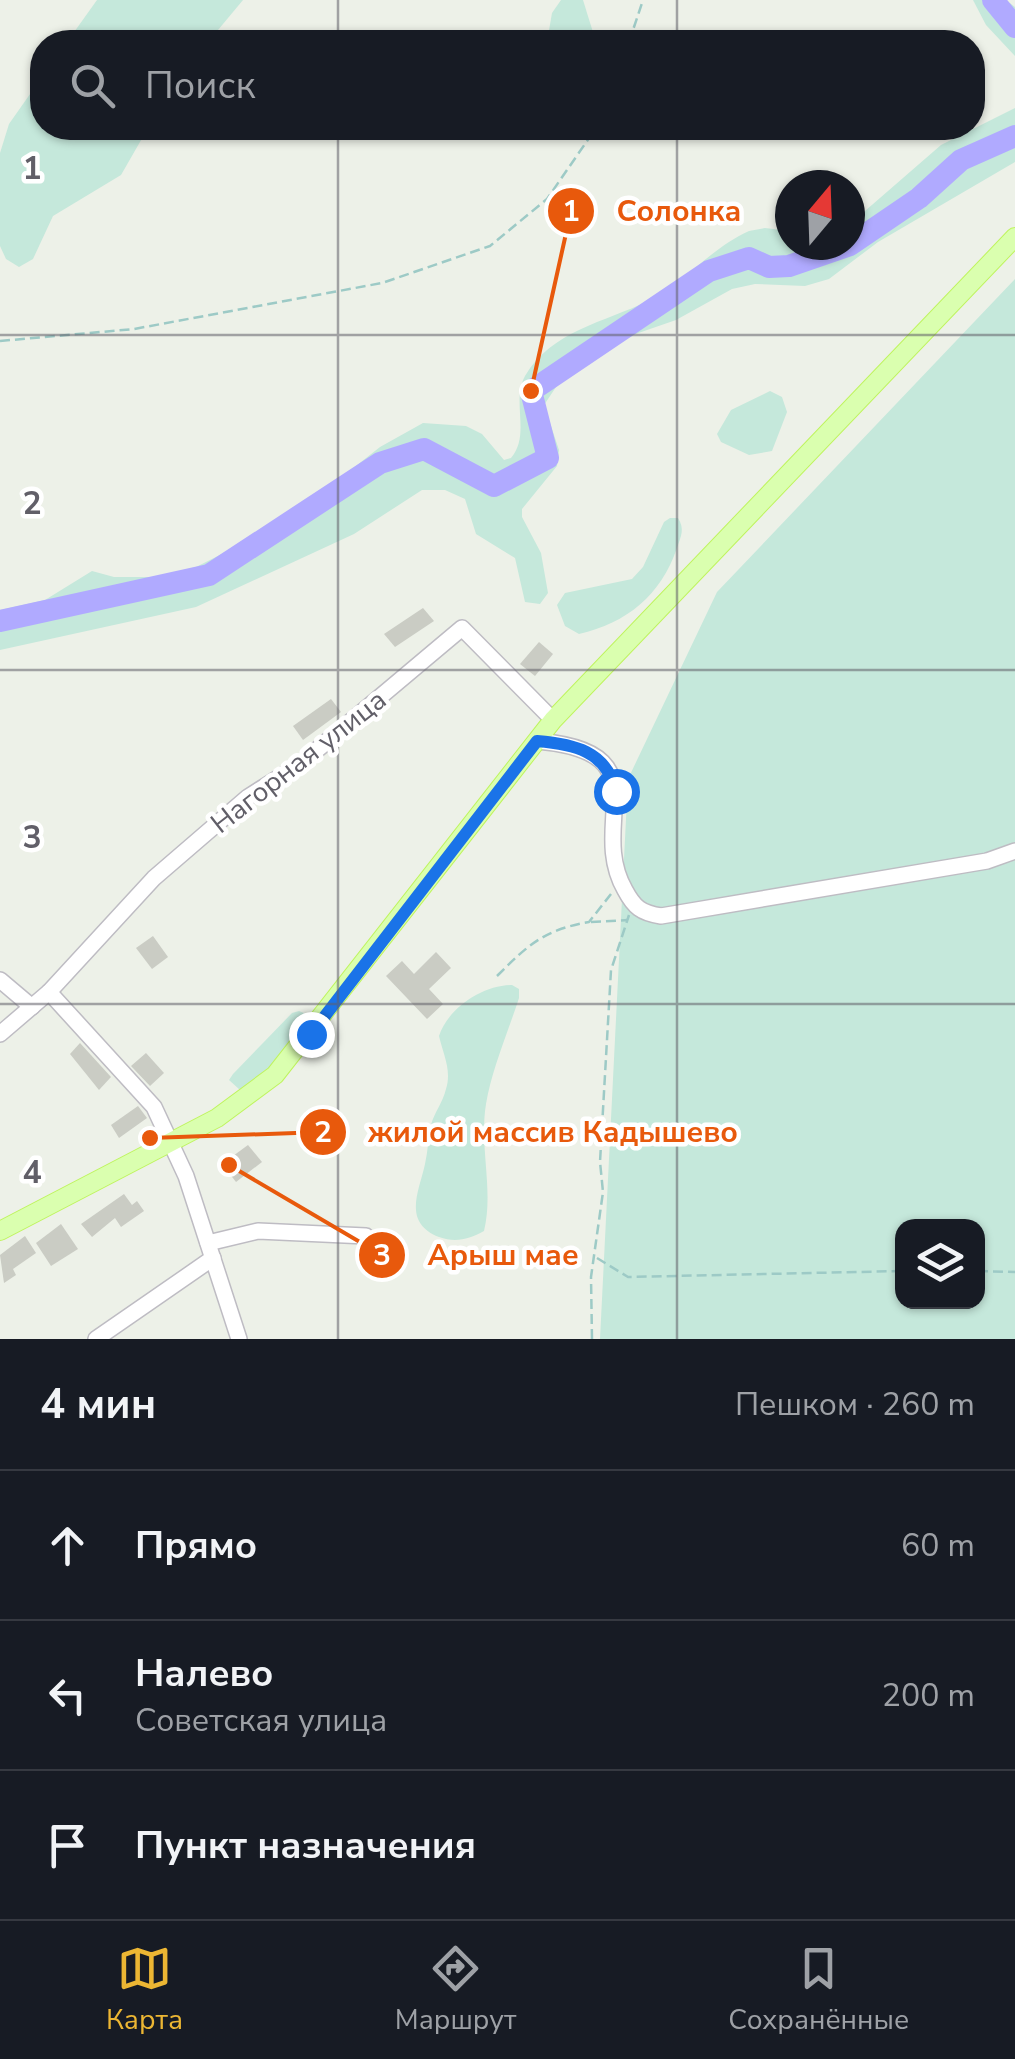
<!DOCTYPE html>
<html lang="ru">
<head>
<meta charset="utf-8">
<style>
	body { margin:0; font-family:"Nunito Sans",sans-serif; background:#242831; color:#f1f3f6 }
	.controls { position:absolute; right:30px; bottom:30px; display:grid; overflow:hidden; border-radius:20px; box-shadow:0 2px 8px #0004 }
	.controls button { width:90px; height:90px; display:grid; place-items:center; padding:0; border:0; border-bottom:2px solid #363941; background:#171b24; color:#f1f3f6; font:50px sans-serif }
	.compass { position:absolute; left:775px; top:170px; width:90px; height:90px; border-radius:50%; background:#171b24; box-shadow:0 2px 8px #0004; rotate:19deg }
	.stop { position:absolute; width:30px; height:30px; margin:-22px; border:8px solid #1a73e8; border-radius:50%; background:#fff }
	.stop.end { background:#1a73e8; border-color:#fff; box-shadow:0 2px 10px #0008 }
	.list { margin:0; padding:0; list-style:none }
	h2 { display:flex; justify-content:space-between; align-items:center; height:130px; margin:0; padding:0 40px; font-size:42px }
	h2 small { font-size:32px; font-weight:400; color:#9ea1a6 }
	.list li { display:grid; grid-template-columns:65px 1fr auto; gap:30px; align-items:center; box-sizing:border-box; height:150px; padding:0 40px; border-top:2px solid #363941 }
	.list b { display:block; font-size:38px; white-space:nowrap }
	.list p { margin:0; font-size:32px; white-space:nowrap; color:#9ea1a6 }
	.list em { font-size:32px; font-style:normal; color:#9ea1a6 }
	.icon { flex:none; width:55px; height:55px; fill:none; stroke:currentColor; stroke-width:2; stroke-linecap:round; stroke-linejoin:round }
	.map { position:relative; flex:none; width:1015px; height:1339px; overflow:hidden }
	.search { position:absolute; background:#171b24; box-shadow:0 2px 8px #0004; left:30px; right:30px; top:30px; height:110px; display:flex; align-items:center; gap:25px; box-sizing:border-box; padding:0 35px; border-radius:40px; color:#9ea1a6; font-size:38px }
	.sheet { height:580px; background:#171b24 }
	nav { display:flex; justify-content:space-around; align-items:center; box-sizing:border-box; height:140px; border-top:2px solid #363941; background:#171b24; font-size:28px; color:#9ea1a6 }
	nav a { display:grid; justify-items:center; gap:5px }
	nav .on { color:#ecb633 }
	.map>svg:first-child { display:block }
	.green { fill:#c5e8db; fill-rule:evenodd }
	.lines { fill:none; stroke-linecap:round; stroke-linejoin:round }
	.river { stroke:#b0aaff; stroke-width:22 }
	.building { fill:#caccc4 }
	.minor-casing { stroke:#bebcc3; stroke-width:18 }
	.major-casing { stroke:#bff45e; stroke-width:20 }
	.path { stroke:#9dcac6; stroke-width:2.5; stroke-dasharray:10 5; stroke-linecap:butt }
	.minor { stroke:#fff; stroke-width:15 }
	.major { stroke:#daffaf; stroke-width:18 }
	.route { stroke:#1a73e8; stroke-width:12 }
	.grid { fill:none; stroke:#615f68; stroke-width:2.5; stroke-opacity:0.55 }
	.labels { text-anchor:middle; stroke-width:9; stroke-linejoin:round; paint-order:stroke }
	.street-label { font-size:28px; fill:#615f68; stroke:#fff }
	.grid-label { font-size:32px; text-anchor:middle; font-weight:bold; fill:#615f68; stroke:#fff; stroke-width:9; stroke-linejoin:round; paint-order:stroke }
	.leader { fill:none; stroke:#e8590c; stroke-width:4 }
	.callout-dot { fill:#e8590c; stroke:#fff; stroke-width:4 }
	.mark-label { font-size:30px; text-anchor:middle; font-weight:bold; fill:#fff }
	.callout-label { font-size:30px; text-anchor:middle; font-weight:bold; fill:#e8590c; stroke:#fff; stroke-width:9; stroke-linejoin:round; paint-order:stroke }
</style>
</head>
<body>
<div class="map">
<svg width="1015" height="1339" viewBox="0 0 1015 1339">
	<rect width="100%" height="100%" fill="#edf1e8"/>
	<g class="green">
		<path d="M 97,0 L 243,0 L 208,42 L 67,42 Z"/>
		<path d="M 561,0 L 583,0 L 596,42 L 547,42 L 552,13 Z"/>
		<path d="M 973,0 L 1006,0 L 1015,7 L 1015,56 L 986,25 Z"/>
		<path d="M 42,77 L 42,128 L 148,128 L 121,175 L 53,216 L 33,259 L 19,267 L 6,259 L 0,246 L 0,153 L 9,124 Z"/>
		<path d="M 1015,108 L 1015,162 L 878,242 L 829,279 L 805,286 L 755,284 L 732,289 L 676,320 L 624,338 L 566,372 L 544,405 L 559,450 L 557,466 L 522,509 L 522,517 L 541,553 L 548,593 L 540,604 L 525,602 L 515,558 L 476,534 L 465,499 L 445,490 L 422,490 L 354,534 L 196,607 L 0,650 L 0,610 L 45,600 L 92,571 L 114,577 L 156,577 L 196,567 L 285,522 L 380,447 L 423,423 L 466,426 L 482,434 L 504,460 L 511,458 C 531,434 511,402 525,376 C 551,331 605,322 648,301 C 684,283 711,248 749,231 L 765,228 L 790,231 L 790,245 L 850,245 L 850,224 L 941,145 Z"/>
		<path d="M 1015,279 L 1015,1339 L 600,1339 L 628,779 L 717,592 ZM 902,1226 L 978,1226 L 978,1302 L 902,1302 Z"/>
		<path d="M 770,391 L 782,397 L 787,412 L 772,451 L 749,455 L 721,442 L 717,434 L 731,410 Z"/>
		<path d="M 670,518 L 678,518 C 685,529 681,536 677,548 C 661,595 627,623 579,634 L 565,626 L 557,605 L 565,593 L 632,579 L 643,567 L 664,522 Z"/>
		<path d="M 512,985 L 519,989 L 519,998 C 508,1032 492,1069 486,1104 C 479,1147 494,1190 484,1231 C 469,1239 456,1243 439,1237 C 402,1222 419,1192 425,1164 C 428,1151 428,1138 431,1125 C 434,1113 443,1102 446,1089 C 452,1070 443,1054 439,1036 C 448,1008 483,985 512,985 Z"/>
		<path d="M 299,1011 L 306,1014 C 305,1040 262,1079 240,1090 L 229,1080 L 233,1074 L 292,1013 Z"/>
	</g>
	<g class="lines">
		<g class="river">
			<path d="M 993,0 L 1015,27"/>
			<path d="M 0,621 L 209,575 L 380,463 L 424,449 L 494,486 L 548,458 L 531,391 L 709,271 L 749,258 L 769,267 L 789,266 L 850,245 L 919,198 L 961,160 L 1015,136"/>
		</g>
	</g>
	<g class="building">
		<path d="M 423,608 L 434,621 L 395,647 L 384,634 Z"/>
		<path d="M 539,642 L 553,654 L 535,676 L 520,664 Z"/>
		<path d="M 331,699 L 341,712 L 303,740 L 293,726 Z"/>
		<path d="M 153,936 L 168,957 L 152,969 L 136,948 Z"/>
		<path d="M 436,952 L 451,968 L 429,989 L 443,1004 L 427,1019 L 386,976 L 402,961 L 414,974 Z"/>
		<path d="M 80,1043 L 111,1077 L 99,1090 L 70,1054 Z"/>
		<path d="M 146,1053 L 164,1073 L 150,1086 L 131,1066 Z"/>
		<path d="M 138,1106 L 147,1118 L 119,1138 L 111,1125 Z"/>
		<path d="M 248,1145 L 262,1162 L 236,1182 L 222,1164 Z"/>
		<path d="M 124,1194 L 132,1205 L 137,1201 L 144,1211 L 121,1227 L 115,1218 L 92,1237 L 81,1224 Z"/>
		<path d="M 61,1224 L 78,1249 L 51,1266 L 36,1243 Z"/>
		<path d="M 25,1236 L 36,1253 L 13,1269 L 16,1275 L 4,1283 L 0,1255 Z"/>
	</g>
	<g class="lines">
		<defs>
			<g id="minor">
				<path d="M 537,741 C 665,752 586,822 625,890 C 634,907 641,913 661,916 L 987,861 L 1015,851"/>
				<path d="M 0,980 L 32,1007"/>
				<path d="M 49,992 L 154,1107 L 186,1176 L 239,1339"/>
				<path d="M 0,1034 L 49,992 L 154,878 L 248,797 L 299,765 L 462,628 L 553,720"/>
				<path d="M 208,1243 L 258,1231 L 366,1236"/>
				<path d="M 96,1339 L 213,1258"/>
			</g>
			<path id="major" d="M 0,1231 L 217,1118 L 275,1075 L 553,720 L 1015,237"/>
		</defs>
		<use href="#minor" class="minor-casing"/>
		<use href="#major" class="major-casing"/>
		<g class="path">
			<path d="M 629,42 L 643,0"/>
			<path d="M 0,341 L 134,329 L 382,283 L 490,246 L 547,199 L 596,128"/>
			<path d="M 591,922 L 628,920"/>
			<path d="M 497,976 C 529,944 544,930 589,922 L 611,894"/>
			<path d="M 597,1258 L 628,1277 L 902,1271"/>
			<path d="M 978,1271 L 1015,1272"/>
			<path d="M 592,1339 L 591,1277 L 603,1192 L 600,1162 L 611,970 L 629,915"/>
		</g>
		<use href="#minor" class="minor"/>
		<use href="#major" class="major"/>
	</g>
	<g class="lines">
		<path class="route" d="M 311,1034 L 537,741 C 574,744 606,751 616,791"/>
	</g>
	<path class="grid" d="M 338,0 L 338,42M 677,0 L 677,42M 338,128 L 338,1339M 677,128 L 677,1339M 0,335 L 1015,335M 0,670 L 1015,670M 0,1004 L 1015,1004"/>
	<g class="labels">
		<g class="street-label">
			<text transform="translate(298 761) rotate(-38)" y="10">Нагорная улица</text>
		</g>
	</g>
	<g class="grid-label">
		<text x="32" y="179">1</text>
		<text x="32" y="514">2</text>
		<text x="32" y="848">3</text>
		<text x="32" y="1183">4</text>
	</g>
	<path class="leader" d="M531 391L571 211M150 1138L323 1132M229 1165L382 1255"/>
	<g class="callout-dot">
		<circle cx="531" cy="391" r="10"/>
		<circle cx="150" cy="1138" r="10"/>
		<circle cx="229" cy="1165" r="10"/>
		<circle cx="571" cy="211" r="25"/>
		<circle cx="323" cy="1132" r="25"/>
		<circle cx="382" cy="1255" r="25"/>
	</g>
	<g class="mark-label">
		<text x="571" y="221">1</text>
		<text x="323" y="1142">2</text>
		<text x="382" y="1265">3</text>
	</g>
	<g class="callout-label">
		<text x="679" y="221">Солонка</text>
		<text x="553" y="1142">жилой массив Кадышево</text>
		<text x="503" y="1265">Арыш мае</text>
	</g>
</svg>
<div class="controls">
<button><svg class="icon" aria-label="layers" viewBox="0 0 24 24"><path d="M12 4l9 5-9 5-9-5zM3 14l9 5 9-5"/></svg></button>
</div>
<svg class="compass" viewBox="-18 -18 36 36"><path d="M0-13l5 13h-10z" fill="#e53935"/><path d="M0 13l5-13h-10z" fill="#9ea1a6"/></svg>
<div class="stop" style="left:616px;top:791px"></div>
<div class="stop end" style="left:311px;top:1034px"></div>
<div class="search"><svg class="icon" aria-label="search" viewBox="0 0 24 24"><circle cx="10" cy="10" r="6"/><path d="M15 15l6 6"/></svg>Поиск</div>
</div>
<section class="sheet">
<h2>4 мин<small>Пешком · 260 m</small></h2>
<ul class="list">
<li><svg class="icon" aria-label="ahead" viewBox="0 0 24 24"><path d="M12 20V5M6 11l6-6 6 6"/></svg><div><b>Прямо</b></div><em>60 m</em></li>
<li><svg class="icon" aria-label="left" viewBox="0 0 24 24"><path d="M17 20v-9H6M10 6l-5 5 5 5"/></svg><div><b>Налево</b><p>Советская улица</p></div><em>200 m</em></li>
<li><svg class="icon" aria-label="arrive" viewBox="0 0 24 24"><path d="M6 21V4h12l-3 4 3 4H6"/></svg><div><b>Пункт назначения</b></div></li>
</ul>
</section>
<nav>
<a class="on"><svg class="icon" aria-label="map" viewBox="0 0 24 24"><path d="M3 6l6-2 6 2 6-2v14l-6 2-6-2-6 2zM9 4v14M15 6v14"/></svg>Карта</a>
<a><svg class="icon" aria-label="directions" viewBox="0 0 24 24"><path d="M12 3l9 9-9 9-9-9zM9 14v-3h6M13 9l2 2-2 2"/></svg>Маршрут</a>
<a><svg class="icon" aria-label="saved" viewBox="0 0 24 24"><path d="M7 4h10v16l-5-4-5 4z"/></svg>Сохранённые</a>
</nav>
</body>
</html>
